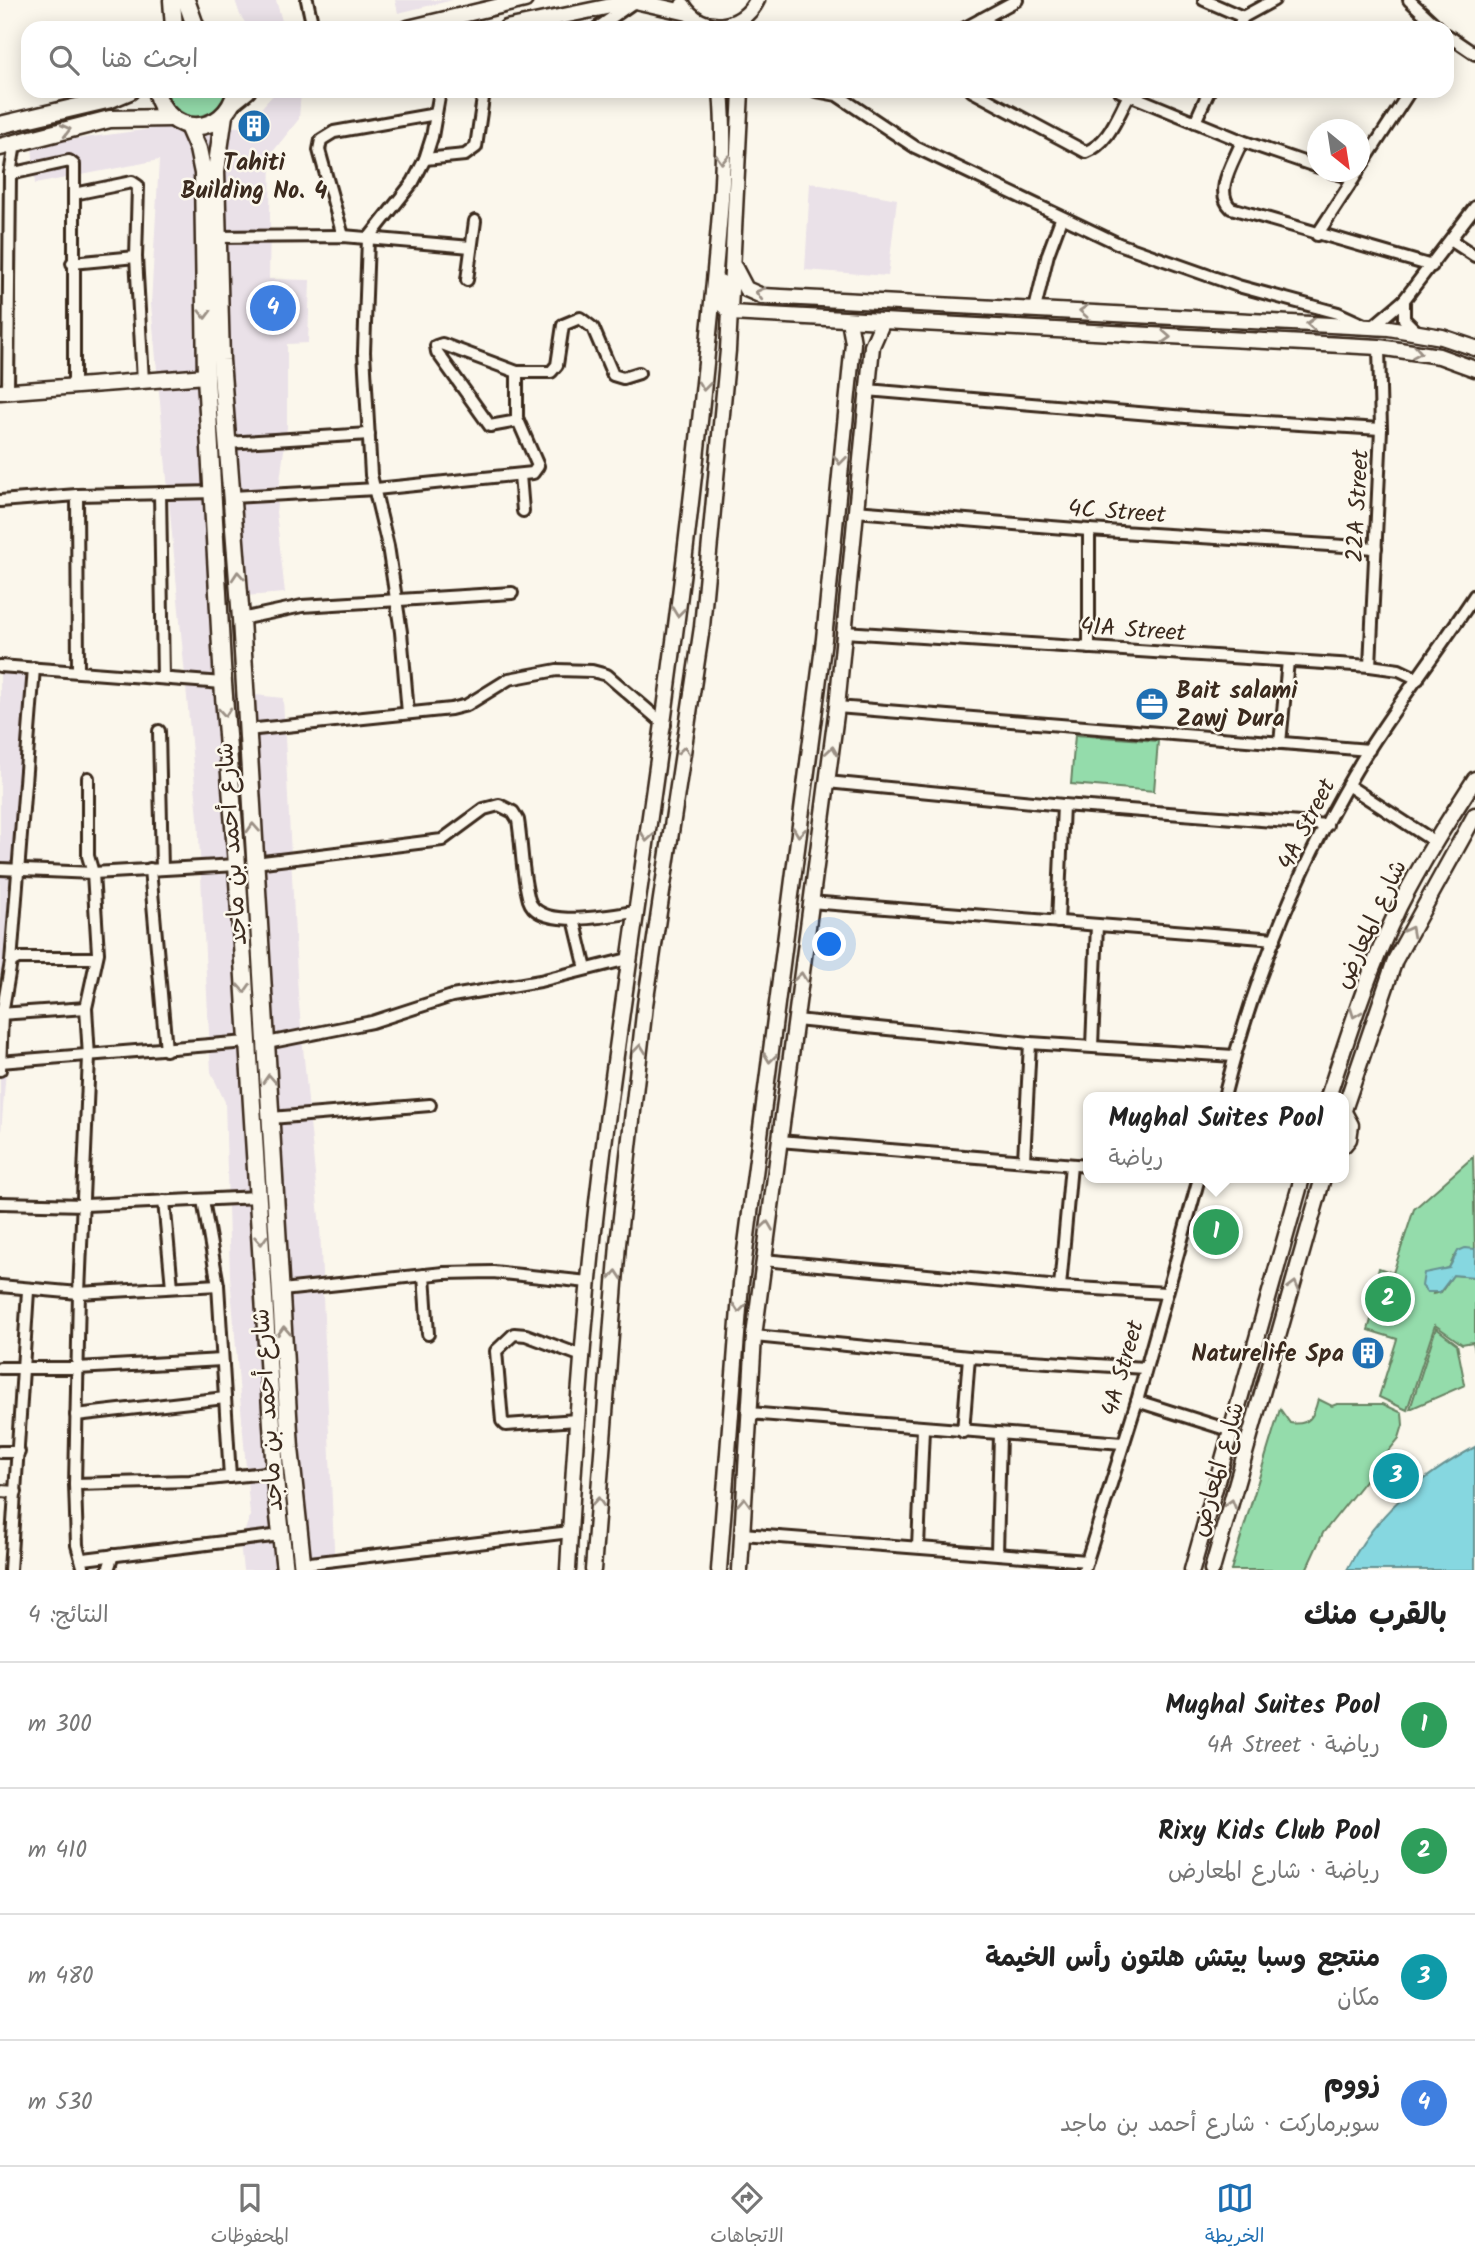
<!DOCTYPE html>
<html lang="ar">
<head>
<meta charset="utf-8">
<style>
	body { margin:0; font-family:Kalam,"Playpen Sans Arabic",sans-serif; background:#f2f2f2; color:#222; direction:rtl }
	.compass { position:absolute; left:1307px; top:119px; width:63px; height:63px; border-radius:50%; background:#fff; box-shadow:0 4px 18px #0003; rotate:150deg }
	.you { position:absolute; left:830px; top:945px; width:24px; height:24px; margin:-18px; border:5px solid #fff; border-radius:50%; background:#1a73e8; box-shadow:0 0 0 10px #1a73e833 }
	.badge { display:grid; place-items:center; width:46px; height:46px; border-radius:50%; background:#1f6fb2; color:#fff; font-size:23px; font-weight:700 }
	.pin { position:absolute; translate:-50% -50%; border:4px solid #fff; box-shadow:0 2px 7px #0006 }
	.popup { position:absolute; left:1083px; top:1092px; width:266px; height:91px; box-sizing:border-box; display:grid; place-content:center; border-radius:14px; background:#fff; filter:drop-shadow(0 2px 5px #0005); font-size:23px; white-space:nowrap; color:#767676 }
	.popup b { font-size:26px; color:#222 }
	.popup::after { content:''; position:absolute; left:50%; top:100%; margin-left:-14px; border:14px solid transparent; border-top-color:#fff }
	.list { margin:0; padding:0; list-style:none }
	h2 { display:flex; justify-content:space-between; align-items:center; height:91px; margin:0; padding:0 28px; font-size:30px }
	h2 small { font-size:23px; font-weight:400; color:#767676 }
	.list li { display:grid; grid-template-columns:46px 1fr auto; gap:21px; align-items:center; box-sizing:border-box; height:126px; padding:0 28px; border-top:2px solid #e0e0e0 }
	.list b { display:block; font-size:26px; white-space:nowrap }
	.list p { margin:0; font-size:23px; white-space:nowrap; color:#767676 }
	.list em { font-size:23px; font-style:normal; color:#767676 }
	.icon { flex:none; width:38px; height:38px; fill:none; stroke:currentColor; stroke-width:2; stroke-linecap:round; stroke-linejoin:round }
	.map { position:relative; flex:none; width:1475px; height:1570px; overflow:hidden; direction:ltr }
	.search { position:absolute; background:#fff; box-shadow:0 4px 18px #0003; left:21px; right:21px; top:21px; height:77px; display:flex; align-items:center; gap:18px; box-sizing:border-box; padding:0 24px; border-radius:21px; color:#767676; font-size:26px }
	.sheet { height:595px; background:#fff }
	nav { display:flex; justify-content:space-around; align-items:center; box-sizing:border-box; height:98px; border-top:2px solid #e0e0e0; background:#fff; font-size:19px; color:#767676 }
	nav a { display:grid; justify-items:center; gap:4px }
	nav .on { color:#1f6fb2 }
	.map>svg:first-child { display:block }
	.built { fill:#eae1e8 }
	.green { fill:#94dcab; stroke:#688364; stroke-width:2 }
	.water { fill:#86d7e0; stroke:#689292; stroke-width:2 }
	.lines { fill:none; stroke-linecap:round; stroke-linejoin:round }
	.minor-casing { stroke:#3b2a1e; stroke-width:16 }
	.tertiary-casing { stroke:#3b2a1e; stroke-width:19 }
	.secondary-casing { stroke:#3b2a1e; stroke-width:21 }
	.minor { stroke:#fbf7ec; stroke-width:10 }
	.tertiary { stroke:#fbf7ec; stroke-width:14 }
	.secondary { stroke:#fbf7ec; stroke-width:16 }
	.oneway { stroke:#9b9085 }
	.labels { text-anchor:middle; stroke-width:5; stroke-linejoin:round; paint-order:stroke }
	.poi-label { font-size:24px; font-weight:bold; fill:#3b2a1e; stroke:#fbf7ec }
	.street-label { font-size:24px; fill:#3b2a1e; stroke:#fbf7ec }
</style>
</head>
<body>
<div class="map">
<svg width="1475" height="1570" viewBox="0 0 1475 1570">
	<rect width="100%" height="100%" fill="#fbf7ec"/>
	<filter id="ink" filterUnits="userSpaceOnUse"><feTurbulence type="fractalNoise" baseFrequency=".0143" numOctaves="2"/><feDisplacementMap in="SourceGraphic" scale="14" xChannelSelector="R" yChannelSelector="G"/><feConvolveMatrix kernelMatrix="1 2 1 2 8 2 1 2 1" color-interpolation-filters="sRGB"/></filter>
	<g filter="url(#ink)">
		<g class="built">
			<path d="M 235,0 L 276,0 L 284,28 L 248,27 L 240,15 Z"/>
			<path d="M 395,0 L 453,0 L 398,13 Z"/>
			<path d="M 281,91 L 301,91 L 299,119 L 271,154 L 269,279 L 310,280 L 308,343 L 287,344 L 287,427 L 276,512 L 285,593 L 220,598 L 229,692 L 283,698 L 298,994 L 320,1228 L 335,1570 L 243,1570 L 240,1544 L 250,1516 L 230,1276 L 225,1102 L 211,1072 L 198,818 L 151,304 L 159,160 L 35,184 L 32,145 L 173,126 L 244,127 L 274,94 Z"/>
			<path d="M 810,183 L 897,199 L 888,276 L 805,270 Z"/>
			<path d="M 0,667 L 38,671 L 0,1145 Z"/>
		</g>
		<g class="green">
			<path d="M 166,91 L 227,91 C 220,110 210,116 190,117 L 173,107 Z"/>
			<path d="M 1075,735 L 1158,741 L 1154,791 L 1071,784 Z"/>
			<path d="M 1473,1157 L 1475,1249 L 1454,1257 L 1449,1268 L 1438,1271 L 1433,1294 L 1441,1292 L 1453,1275 L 1475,1277 L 1475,1351 L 1473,1342 L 1462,1344 L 1435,1325 L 1407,1410 L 1379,1397 L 1397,1339 L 1368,1330 L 1382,1282 L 1376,1280 L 1379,1268 L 1393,1273 L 1414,1209 Z"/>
			<path d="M 1436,1328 L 1457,1344 L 1465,1385 L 1410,1409 Z"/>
			<path d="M 1318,1399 L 1332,1406 L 1337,1404 L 1383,1404 L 1402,1413 L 1403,1425 L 1399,1438 L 1323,1533 L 1306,1570 L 1231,1570 L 1280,1409 L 1290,1423 C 1310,1426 1314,1416 1318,1399 Z"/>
		</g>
		<g class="water">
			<path d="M 1216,1212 L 1225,1221 L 1220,1246 L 1206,1244 Z"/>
			<path d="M 1465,1248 L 1475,1249 L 1475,1277 L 1453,1275 L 1440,1292 L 1427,1292 L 1422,1286 L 1424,1273 L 1449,1268 L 1458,1251 Z"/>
			<path d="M 1381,1289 L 1391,1291 L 1399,1310 L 1390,1315 L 1378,1296 Z"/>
			<path d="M 1475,1447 L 1475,1570 L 1347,1570 C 1375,1514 1420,1477 1475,1447 Z"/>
		</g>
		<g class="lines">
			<defs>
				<g id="minor">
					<path d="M 307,0 L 313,28"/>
					<path d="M 1204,0 L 1243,17"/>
					<path d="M 1409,0 L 1439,28"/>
					<path d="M 981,19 L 998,28"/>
					<path d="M 597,28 L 630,5"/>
					<path d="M 965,28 L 1017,0"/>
					<path d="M 1238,28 L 1243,17 L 1274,0"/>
					<path d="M 1447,35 L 1475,54"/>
					<path d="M 816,91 L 837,95 L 915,147 L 1119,244 L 1238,286 L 1338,313 L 1371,328 L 1404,300 L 1475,207"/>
					<path d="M 972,91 L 1086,152 C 1109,143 1117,117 1129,95"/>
					<path d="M 1120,91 L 1242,141 L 1318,167"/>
					<path d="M 1195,122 L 1209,91"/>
					<path d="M 1242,141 C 1235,160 1213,191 1231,208 L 1432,266"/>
					<path d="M 425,159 L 465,155 L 476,147 L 484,91"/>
					<path d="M 1360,168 L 1410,91"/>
					<path d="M 1332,172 L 1353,178"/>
					<path d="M 10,174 L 69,161 L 74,165 L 74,385"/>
					<path d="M 74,194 L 132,182 L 138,186 L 136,257 L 143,381"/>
					<path d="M 1317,235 L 1358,172"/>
					<path d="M 343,236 L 319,150 L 321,140 L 334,132 L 436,114"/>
					<path d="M 216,237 L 343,236 L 471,247"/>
					<path d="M 1452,241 L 1475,256"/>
					<path d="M 72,263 L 136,257"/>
					<path d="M 467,280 L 475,221"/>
					<path d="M 1404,300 L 1404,319 L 1417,332"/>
					<path d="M 1035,309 L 1048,254 L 1061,219"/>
					<path d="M 8,390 L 10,174 L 15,144"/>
					<path d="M 867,390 L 1198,418 L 1381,429"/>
					<path d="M 518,421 L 490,426 L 437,352 L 436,346 L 442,344 L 517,372 L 551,372 L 557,365 L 563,325 L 580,318 L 593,328 L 613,375 L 623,378 L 639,373"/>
					<path d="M 227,443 L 369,434"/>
					<path d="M 520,475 L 523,511"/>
					<path d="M 160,493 L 163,678"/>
					<path d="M 77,495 L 78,671"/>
					<path d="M 232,497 L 376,489 L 533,473 L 538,466 L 517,418 L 517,372"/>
					<path d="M 0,501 L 77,495 L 215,492"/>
					<path d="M 855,511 L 1089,530 L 1376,548"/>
					<path d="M 241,619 L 302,606 L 512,593"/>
					<path d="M 844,632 L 1370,666 L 1399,670 L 1418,679"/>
					<path d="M 1089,648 L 1089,530"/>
					<path d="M 0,666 L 223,683"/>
					<path d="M 1370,666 L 1381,429 L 1379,347"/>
					<path d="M 837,707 L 1369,750"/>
					<path d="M 408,713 L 401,632 L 388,546 L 371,475 L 364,352 L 368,239 L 413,182 L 425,159 L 432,137 L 440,91"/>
					<path d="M 247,730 L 451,709 L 467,705 L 509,679 L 557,670 L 592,671 L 607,675 L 665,725"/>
					<path d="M 159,731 L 162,869"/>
					<path d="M 1280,743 L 1288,661"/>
					<path d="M 827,782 L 1063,805 L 1327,825"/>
					<path d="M 1349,786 L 1435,842"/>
					<path d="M 255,863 L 442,840 L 484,809 L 499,805 L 513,812 L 518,820 C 522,845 522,876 529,900 C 539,931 611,915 635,912"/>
					<path d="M 0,869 L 93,873 L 237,865"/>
					<path d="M 150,869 L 166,1050"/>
					<path d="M 810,902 L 1275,939"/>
					<path d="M 574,919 L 586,969"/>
					<path d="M 1058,922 L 1063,805"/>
					<path d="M 11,962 L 34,668"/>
					<path d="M 0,1014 L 86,1008"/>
					<path d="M 796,1020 L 1030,1043 L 1234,1056"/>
					<path d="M 267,1043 L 372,1022 L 452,996 L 540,981 L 628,959"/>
					<path d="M 1092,1046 L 1097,925"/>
					<path d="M 0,1062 L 247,1042"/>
					<path d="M 0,1070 L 2,1014 L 11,962 L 18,958 L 96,958"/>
					<path d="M 1224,1097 C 1254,976 1303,854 1369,749 C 1403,696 1441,647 1475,595"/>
					<path d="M 271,1118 L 430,1105"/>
					<path d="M 779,1141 L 1088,1166"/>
					<path d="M 1024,1160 L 1030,1043"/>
					<path d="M 203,1200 L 218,1285 L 230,1477"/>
					<path d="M 164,1201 L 172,1287"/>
					<path d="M 0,1203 L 85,1205 L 259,1197"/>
					<path d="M 763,1260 L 1060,1287 L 1166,1293"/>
					<path d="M 424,1275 L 428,1334"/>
					<path d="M 0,1286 L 79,1293 L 218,1285"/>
					<path d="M 1060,1287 L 1071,1165"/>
					<path d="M 282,1290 L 444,1273 L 493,1272 L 588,1282"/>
					<path d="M 754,1336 L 969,1357 L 1145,1368"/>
					<path d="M 0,1368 L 77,1368 L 222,1360"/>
					<path d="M 1137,1401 L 1232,1431"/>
					<path d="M 749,1413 L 1122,1443"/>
					<path d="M 76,1415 L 225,1398"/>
					<path d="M 577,1420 L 506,1425 L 502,1421 L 496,1351 L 514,1334 L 526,1335 L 582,1356"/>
					<path d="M 963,1432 L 969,1357"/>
					<path d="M 0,1452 L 19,1452"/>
					<path d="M 75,1484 L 190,1481 L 275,1472"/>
					<path d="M 0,1491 L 16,1492"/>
					<path d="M 742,1534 L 1087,1561"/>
					<path d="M 918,1547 L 923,1429"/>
					<path d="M 997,1553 L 1000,1434"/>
					<path d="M 84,1559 L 281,1535"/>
					<path d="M 302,1564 L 570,1532"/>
					<path d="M 10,1570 L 28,1291"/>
					<path d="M 84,1570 L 77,1545 L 75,1484 L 79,1293 L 89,1057 L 86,1008 L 98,953 L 93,873 L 88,856 L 88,778"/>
					<path d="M 108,1570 L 113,1555"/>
					<path d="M 1084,1570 L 1137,1401 L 1199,1178"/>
				</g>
				<g id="tertiary">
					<path d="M 683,5 C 701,35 742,31 757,0"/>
					<path d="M 408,28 L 525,0"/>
					<path d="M 506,28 L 635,1 L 688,13"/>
					<path d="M 233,103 L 248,91"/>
					<path d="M 735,268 L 746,289 L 762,296 L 1389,328 L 1442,337 L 1475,348"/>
					<path d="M 720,282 L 722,304 L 731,313 L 1379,347 L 1439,356 L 1475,369"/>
					<path d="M 0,392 L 206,376"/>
					<path d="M 1328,1097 C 1349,1033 1369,969 1399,907 C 1421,863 1448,821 1475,779"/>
					<path d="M 1344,1110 L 1395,960 L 1475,815"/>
					<path d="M 1344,1112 L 1351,1125 L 1349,1139 L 1344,1145"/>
					<path d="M 568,1570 C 575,1436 585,1301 601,1168 C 627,960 662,753 686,545 C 696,461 705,377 713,292 C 719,226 727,157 721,91"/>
					<path d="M 593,1570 L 618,1244 L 645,1005 L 702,627 L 728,350 L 741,91"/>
					<path d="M 719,1570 L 741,1283 L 824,639 L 853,343 L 849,320"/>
					<path d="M 740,1570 L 754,1336 L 837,707 L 872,346 L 883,321"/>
					<path d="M 1192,1570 L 1302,1178"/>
					<path d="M 1212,1570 L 1323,1178"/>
				</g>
				<g id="secondary">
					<path d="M 172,0 L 174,28"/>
					<path d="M 186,0 L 196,28"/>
					<path d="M 156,91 C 167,138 225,138 236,91"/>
					<path d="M 224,115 L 216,171 L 221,360 L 241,619 L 290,1448 L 303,1570"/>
					<path d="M 0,125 L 111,99 L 130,91"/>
					<path d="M 188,126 L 198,149 L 203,173 L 206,376 L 223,683 L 237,865 L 276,1489 L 285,1570"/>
					<path d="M 0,147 L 110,119 L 171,118"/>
				</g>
			</defs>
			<use href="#minor" class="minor-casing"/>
			<use href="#tertiary" class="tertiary-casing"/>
			<use href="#secondary" class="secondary-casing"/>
			<use href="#minor" class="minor"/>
			<use href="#tertiary" class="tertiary"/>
			<use href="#secondary" class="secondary"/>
		</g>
		<defs><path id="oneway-chevron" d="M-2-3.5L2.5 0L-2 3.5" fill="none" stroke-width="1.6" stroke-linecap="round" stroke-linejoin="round" transform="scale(1.75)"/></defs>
		<g class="oneway">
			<use href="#oneway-chevron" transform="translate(66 130) rotate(-14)"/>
			<use href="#oneway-chevron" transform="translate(722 159) rotate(93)"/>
			<use href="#oneway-chevron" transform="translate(760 293) rotate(-165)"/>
			<use href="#oneway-chevron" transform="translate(1084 311) rotate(-177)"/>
			<use href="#oneway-chevron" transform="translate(205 314) rotate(89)"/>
			<use href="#oneway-chevron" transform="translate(1311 324) rotate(-177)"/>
			<use href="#oneway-chevron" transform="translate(1166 337) rotate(3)"/>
			<use href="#oneway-chevron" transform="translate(1417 352) rotate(10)"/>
			<use href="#oneway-chevron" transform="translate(704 386) rotate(96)"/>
			<use href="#oneway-chevron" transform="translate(840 460) rotate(96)"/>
			<use href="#oneway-chevron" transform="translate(238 576) rotate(-94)"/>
			<use href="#oneway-chevron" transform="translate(678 612) rotate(97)"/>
			<use href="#oneway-chevron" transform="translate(225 712) rotate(85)"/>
			<use href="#oneway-chevron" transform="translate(684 751) rotate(-81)"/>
			<use href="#oneway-chevron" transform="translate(832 751) rotate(-82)"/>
			<use href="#oneway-chevron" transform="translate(253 828) rotate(-93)"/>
			<use href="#oneway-chevron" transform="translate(799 832) rotate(97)"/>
			<use href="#oneway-chevron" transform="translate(647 837) rotate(99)"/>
			<use href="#oneway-chevron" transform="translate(1410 931) rotate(-62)"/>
			<use href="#oneway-chevron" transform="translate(801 977) rotate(-83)"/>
			<use href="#oneway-chevron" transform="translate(244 988) rotate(87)"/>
			<use href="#oneway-chevron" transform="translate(1355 1013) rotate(111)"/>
			<use href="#oneway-chevron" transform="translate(640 1049) rotate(-84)"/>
			<use href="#oneway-chevron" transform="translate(770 1058) rotate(97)"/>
			<use href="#oneway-chevron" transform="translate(269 1079) rotate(-93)"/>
			<use href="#oneway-chevron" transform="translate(767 1226) rotate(-82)"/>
			<use href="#oneway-chevron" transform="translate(261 1240) rotate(87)"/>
			<use href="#oneway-chevron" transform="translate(616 1275) rotate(-86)"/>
			<use href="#oneway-chevron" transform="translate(1294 1286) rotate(-75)"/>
			<use href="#oneway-chevron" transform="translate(739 1308) rotate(96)"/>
			<use href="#oneway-chevron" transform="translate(284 1331) rotate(-93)"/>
			<use href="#oneway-chevron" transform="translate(598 1502) rotate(-86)"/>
			<use href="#oneway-chevron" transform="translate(744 1502) rotate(-87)"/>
			<use href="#oneway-chevron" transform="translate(1231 1504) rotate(-74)"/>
		</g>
	</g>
	<defs>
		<symbol id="building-disc" viewBox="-11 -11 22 22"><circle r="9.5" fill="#1f6fb2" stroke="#fbf7ec"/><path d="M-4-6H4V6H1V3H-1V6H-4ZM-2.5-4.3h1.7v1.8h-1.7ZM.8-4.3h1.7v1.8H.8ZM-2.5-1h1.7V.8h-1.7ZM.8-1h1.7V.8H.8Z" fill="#fff"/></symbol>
		<symbol id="office-disc" viewBox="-11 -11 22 22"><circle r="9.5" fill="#1f6fb2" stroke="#fbf7ec"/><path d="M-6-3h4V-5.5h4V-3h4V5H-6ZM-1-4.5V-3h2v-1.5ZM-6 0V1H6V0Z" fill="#fff"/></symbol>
	</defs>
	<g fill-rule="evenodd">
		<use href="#building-disc" x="235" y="107" width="38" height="38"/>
		<use href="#office-disc" x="1133" y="685" width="38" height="38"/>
		<use href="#building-disc" x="1349" y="1334" width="38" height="38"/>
	</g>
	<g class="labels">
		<g class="poi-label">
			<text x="254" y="170">Tahiti<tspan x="254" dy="28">Building No. 4</tspan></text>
			<text x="1176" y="698" text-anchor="start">Bait salami<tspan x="1176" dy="28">Zawj Dura</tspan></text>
			<text x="1344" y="1361" text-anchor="end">Naturelife Spa</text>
		</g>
		<g class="street-label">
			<text transform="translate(1357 506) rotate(-87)" y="8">22A Street</text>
			<text transform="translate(1117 511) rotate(4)" y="8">4C Street</text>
			<text transform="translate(1133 629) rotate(4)" y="8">41A Street</text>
			<text transform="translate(1306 824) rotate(-63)" y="8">4A Street</text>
			<text transform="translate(231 844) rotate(-94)" y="8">شارع أحمد بن ماجد</text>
			<text transform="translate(1370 924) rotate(-65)" y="8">شارع المعارض</text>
			<text transform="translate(1122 1368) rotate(-74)" y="8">4A Street</text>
			<text transform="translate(267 1410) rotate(-94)" y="8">شارع أحمد بن ماجد</text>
			<text transform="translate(1217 1469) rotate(-74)" y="8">شارع المعارض</text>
		</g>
	</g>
</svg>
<svg class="compass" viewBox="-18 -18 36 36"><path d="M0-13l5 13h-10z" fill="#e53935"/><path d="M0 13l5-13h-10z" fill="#767676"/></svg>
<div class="you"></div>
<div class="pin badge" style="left:1216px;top:1232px;background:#2e9e5b">1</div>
<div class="popup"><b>Mughal Suites Pool</b>رياضة</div>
<div class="pin badge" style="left:1388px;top:1299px;background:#2e9e5b">2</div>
<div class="pin badge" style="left:1396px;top:1476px;background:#0f9aa8">3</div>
<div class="pin badge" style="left:273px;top:308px;background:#3f7fe0">4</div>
<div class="search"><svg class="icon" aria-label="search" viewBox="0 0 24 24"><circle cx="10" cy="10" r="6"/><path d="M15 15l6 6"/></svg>ابحث هنا</div>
</div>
<section class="sheet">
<h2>بالقرب منك<small>النتائج: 4</small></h2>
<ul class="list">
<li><span class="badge" style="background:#2e9e5b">1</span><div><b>Mughal Suites Pool</b><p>رياضة · 4A Street</p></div><em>300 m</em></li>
<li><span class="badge" style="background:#2e9e5b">2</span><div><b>Rixy Kids Club Pool</b><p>رياضة · شارع المعارض</p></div><em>410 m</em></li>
<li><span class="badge" style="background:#0f9aa8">3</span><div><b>منتجع وسبا بيتش هلتون رأس الخيمة</b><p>مكان</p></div><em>480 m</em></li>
<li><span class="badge" style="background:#3f7fe0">4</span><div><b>زووم</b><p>سوبرماركت · شارع أحمد بن ماجد</p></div><em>530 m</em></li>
</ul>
</section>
<nav>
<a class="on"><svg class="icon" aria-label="map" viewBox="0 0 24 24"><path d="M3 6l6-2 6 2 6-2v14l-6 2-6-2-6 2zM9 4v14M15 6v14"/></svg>الخريطة</a>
<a><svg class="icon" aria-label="directions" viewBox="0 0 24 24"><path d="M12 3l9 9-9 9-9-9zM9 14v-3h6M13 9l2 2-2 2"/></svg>الاتجاهات</a>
<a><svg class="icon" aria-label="saved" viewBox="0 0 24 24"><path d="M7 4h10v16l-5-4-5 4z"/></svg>المحفوظات</a>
</nav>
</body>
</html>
